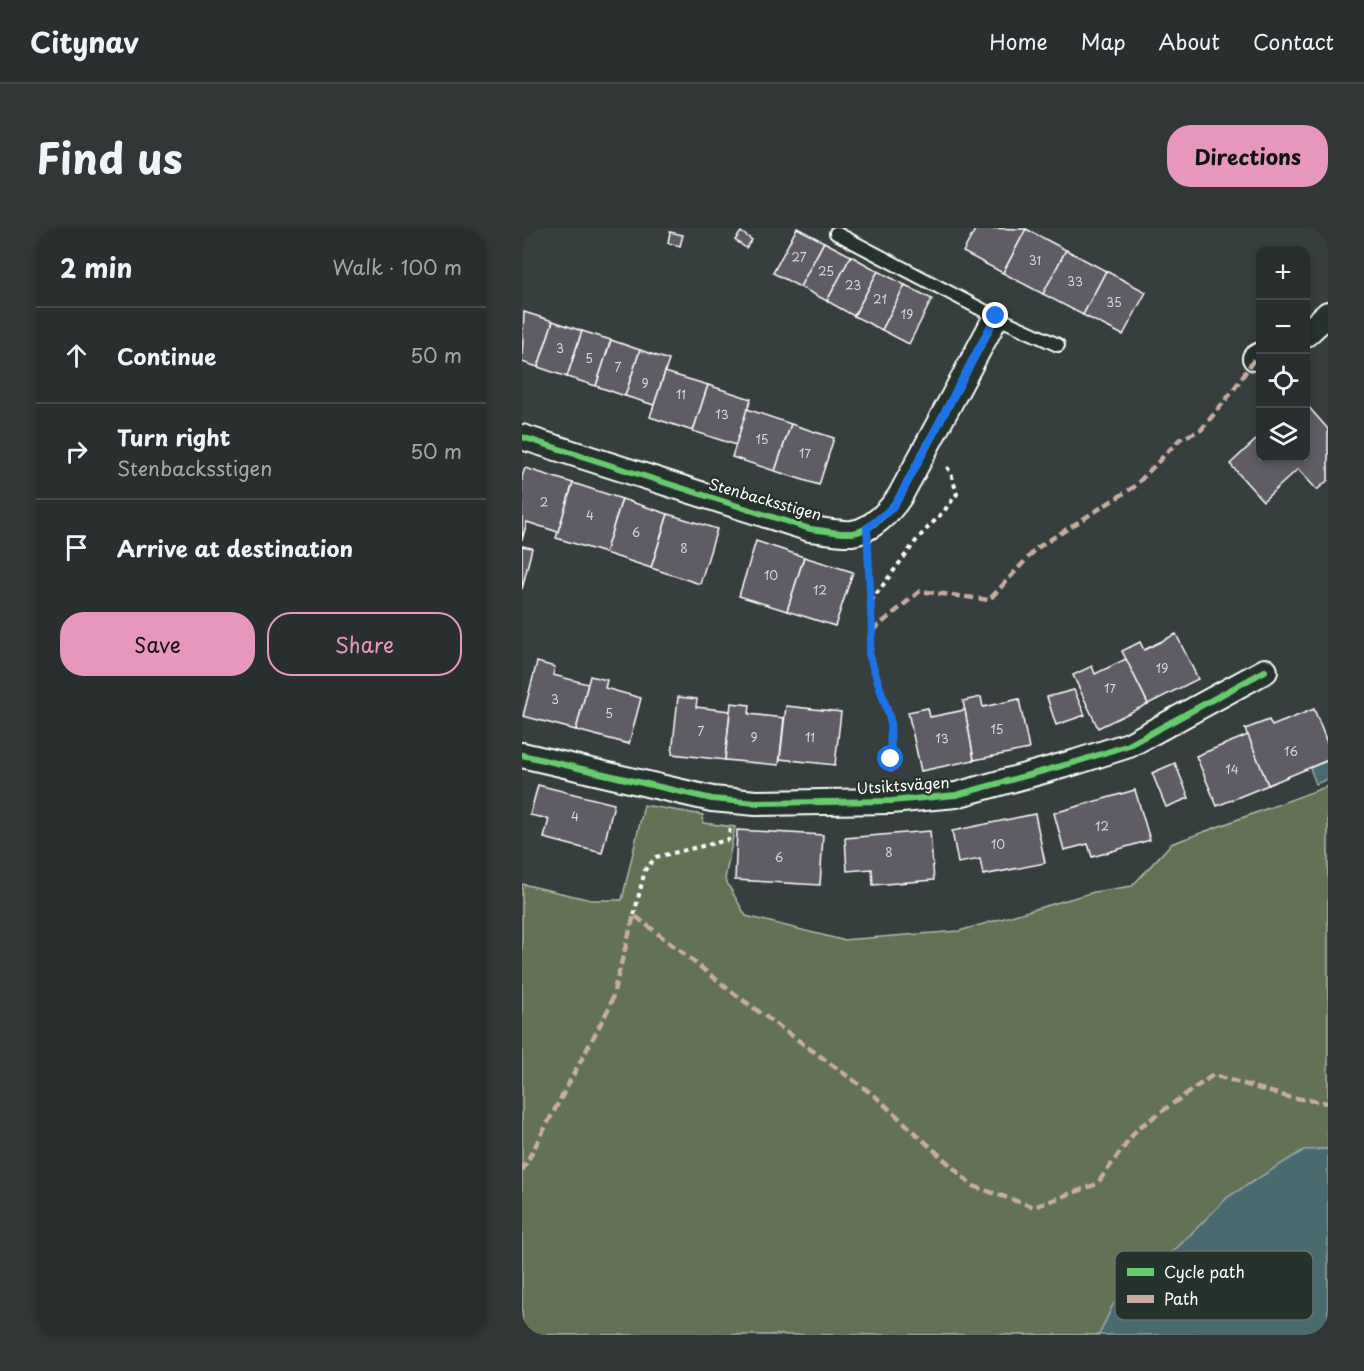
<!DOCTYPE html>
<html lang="en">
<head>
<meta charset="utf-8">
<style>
	body { margin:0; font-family:"Playpen Sans",sans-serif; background:#313736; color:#f1f3f6 }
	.controls { position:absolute; right:18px; top:18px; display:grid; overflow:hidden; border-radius:12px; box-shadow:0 3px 9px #0003 }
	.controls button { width:54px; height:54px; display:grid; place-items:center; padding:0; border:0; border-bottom:2px solid #454a4a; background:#292f2e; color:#f1f3f6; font:30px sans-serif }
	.stop { position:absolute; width:18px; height:18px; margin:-14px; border:4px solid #1a73e8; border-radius:50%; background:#fff }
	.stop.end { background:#1a73e8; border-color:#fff; box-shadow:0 2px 6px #0008 }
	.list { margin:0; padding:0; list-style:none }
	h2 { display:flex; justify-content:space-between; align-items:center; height:78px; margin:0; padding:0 24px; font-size:26px }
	h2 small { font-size:20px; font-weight:400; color:#a5a9aa }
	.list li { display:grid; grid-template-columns:39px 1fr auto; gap:18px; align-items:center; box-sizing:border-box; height:96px; padding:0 24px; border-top:2px solid #454a4a }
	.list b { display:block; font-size:22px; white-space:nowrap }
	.list p { margin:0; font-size:20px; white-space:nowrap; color:#a5a9aa }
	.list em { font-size:20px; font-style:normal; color:#a5a9aa }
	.actions { display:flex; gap:12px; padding:18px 24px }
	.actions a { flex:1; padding:14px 0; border:2px solid #e797bd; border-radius:24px; text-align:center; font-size:21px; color:#e797bd }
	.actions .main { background:#e797bd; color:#111 }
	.icon { flex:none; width:33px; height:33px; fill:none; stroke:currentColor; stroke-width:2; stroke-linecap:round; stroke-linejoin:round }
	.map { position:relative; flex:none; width:806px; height:1107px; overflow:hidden; border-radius:24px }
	header { display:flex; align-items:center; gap:36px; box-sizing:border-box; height:84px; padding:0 30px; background:#292f2e; border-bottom:2px solid #454a4a }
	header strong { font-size:28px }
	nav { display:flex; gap:33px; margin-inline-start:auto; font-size:21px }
	.intro { display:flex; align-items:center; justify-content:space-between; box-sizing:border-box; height:144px; padding:0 36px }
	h1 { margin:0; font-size:42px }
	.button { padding:15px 27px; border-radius:24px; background:#e797bd; color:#111; font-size:21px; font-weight:700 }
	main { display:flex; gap:36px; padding:0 36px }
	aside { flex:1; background:#292f2e; border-radius:24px; box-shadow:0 3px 9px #0003 }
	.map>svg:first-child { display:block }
	.green { fill:#637254; stroke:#b1b8aa; stroke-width:1.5 }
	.water { fill:#486b6e; stroke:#91a6a8; stroke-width:1.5 }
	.building { fill:#605c66; stroke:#fff; stroke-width:1.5 }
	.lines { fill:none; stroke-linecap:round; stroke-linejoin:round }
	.service-casing { stroke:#fff; stroke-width:16 }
	.minor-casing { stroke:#fff; stroke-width:28 }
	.path { stroke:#fff; stroke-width:4; stroke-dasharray:4.5 4.5; stroke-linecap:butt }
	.service { stroke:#26332d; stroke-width:12 }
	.minor { stroke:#26332d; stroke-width:24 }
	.quiet { stroke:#c7aca2; stroke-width:4.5; stroke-dasharray:9 4.5; stroke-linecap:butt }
	.cycleway-casing { stroke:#26332d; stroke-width:10 }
	.cycleway { stroke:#67ca6e; stroke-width:6 }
	.route { stroke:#1a73e8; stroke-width:8 }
	.labels { text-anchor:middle; stroke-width:4.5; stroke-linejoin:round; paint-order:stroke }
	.number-label { font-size:12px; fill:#d7d6d9 }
	.street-label { font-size:15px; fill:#fff; stroke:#26332d }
	.key { fill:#26332d; stroke:#67706c; stroke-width:1.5 }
	.key-label { font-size:16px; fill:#fff }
</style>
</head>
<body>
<header>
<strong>Citynav</strong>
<nav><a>Home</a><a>Map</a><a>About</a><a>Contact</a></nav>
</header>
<div class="intro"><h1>Find us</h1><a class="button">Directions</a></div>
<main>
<aside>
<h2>2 min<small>Walk · 100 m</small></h2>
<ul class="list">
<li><svg class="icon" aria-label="ahead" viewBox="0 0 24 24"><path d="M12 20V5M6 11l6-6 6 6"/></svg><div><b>Continue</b></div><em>50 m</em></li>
<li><svg class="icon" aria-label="right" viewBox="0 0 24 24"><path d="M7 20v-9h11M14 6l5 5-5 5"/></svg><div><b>Turn right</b><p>Stenbacksstigen</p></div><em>50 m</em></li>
<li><svg class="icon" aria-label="arrive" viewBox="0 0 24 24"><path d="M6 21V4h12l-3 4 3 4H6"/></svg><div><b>Arrive at destination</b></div></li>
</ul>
<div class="actions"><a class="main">Save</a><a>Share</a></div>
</aside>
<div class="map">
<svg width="806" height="1107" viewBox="0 0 806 1107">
	<rect width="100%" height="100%" fill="#373f3e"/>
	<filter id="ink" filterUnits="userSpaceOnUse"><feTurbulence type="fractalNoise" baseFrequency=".0167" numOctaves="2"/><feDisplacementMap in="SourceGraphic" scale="12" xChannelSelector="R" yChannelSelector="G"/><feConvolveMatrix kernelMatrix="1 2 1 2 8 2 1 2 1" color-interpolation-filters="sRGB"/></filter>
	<g filter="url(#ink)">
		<path class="green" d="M 806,558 L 806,921 L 782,922 L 706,969 L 656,1019 L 591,1077 L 577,1107 L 0,1107 L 0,656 L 69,672 L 100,672 L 122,577 L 181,587 L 181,595 L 213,599 L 203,651 L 224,688 L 320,712 L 437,703 L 572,664 L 610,658 L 649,616 Z"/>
		<g class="water">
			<path d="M 806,533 L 806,551 L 794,556 L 788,540 Z"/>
			<path d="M 806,921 L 806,1107 L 577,1107 L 591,1077 L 656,1019 L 706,969 L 782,922 Z"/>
		</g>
		<g class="building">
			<path d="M 275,0 L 302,14 L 278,59 L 251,45 Z"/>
			<path d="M 454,0 L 504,1 L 481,45 L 441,24 Z"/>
			<path d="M 504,1 L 544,22 L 521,66 L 481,45 Z"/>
			<path d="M 148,4 L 161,7 L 158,18 L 146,15 Z"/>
			<path d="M 219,4 L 230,12 L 224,20 L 213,12 Z"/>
			<path d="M 302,14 L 329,28 L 305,73 L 278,59 Z"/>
			<path d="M 544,22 L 584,43 L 561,87 L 521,66 Z"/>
			<path d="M 329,28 L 356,43 L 332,88 L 305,73 Z"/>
			<path d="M 356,43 L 383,57 L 360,102 L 332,88 Z"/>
			<path d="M 584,43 L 624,64 L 601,107 L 561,87 Z"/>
			<path d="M 383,57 L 410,71 L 387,116 L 360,102 Z"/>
			<path d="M 2,84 L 31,93 L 16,139 L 0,134 Z"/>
			<path d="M 31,93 L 60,103 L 45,149 L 16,139 Z"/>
			<path d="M 60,103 L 89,112 L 74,158 L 45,149 Z"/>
			<path d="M 89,112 L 118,122 L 103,168 L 74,158 Z"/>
			<path d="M 118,122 L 147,132 L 132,177 L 103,168 Z"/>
			<path d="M 143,144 L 186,157 L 171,203 L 128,189 Z"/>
			<path d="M 186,157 L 229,171 L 214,217 L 171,203 Z"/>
			<path d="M 784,176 L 806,201 L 806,252 L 795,262 L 776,241 L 741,273 L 708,236 L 738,208 L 738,230 L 784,230 Z"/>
			<path d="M 225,181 L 269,196 L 253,243 L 210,229 Z"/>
			<path d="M 269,196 L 312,210 L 297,257 L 253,243 Z"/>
			<path d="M 3,240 L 51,255 L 36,304 L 5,294 L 0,312 L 0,249 Z"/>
			<path d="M 51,255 L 100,271 L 83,325 L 34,310 Z"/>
			<path d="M 100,271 L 146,286 L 129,340 L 83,325 Z"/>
			<path d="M 146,286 L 195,301 L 178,356 L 129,340 Z"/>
			<path d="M 234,313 L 282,329 L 265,383 L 217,368 Z"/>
			<path d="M 0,318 L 10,320 L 0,361 Z"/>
			<path d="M 282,329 L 331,344 L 313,398 L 265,383 Z"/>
			<path d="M 654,406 L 676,451 L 626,476 L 600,423 L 618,414 L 622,422 Z"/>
			<path d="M 604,431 L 626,476 L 576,500 L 551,447 L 570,438 L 573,446 Z"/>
			<path d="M 15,434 L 33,439 L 31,447 L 66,456 L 54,502 L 1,488 Z"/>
			<path d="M 68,448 L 85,452 L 83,460 L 119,470 L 107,516 L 54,502 Z"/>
			<path d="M 552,462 L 563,487 L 534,497 L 525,469 Z"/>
			<path d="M 156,469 L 175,471 L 174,479 L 208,483 L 203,532 L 150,526 Z"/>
			<path d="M 459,469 L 461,479 L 497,471 L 507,521 L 452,532 L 441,473 Z"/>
			<path d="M 209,475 L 228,477 L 227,486 L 262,490 L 257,537 L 203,532 Z"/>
			<path d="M 264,478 L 319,484 L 313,537 L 258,531 Z"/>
			<path d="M 406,480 L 408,489 L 443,482 L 452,532 L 399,543 L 386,484 Z"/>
			<path d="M 792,481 L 806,517 L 806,532 L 746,557 L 723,501 L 747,492 L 750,498 Z"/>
			<path d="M 726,507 L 746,557 L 695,578 L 674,528 Z"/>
			<path d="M 653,535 L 667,570 L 644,579 L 630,545 Z"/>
			<path d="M 16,557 L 92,576 L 80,625 L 22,610 L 27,591 L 8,587 Z"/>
			<path d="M 613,562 L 628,612 L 570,629 L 566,616 L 542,622 L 532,585 Z"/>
			<path d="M 513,586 L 523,635 L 461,647 L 458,631 L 436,635 L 430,603 Z"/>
			<path d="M 215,602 L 301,607 L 298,657 L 213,652 Z"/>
			<path d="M 408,603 L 412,652 L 351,657 L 350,641 L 325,643 L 323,610 Z"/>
		</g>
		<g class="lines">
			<defs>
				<path id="service" d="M 314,5 L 474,89 L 536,117"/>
				<g id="minor">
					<path d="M 784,106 L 806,86"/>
					<path d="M 733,130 L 738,127"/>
					<path d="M 0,209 L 288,301 C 301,302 316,306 330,305 C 349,303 368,283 378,268 L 474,89"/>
					<path d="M 0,527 L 190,571 L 234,575 L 369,573 L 434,567 L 554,534 L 607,517 L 743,443"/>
				</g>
			</defs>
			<use href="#service" class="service-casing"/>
			<use href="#minor" class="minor-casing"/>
			<g class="path">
				<path d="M 346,327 L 350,403 L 347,426 L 368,491 L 369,547"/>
				<path d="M 349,373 L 397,309 L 422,283 L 435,266 L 429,245 L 425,239"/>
				<path d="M 112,687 L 123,642 L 134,629 L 206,612 L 208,600"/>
			</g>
			<use href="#service" class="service"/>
			<use href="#minor" class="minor"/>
			<g class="quiet">
				<path d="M 350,403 L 398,363 L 467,372 L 515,320 L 612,259 L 658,211 L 679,202 L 710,164 L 733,130"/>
				<path d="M 0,943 L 88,778 L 112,687 L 218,770 L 353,868 L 451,958 L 512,979 L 575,956 L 615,901 L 691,847 L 766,869 L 806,875"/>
			</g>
			<defs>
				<g id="cycleway">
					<path d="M 0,209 L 288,301 C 301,302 316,306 330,305 C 349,303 368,283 378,268 L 474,89"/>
					<path d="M 0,527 L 190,571 L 234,575 L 369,573 L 434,567 L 554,534 L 607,517 L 743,443"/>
				</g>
			</defs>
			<use href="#cycleway" class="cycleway-casing"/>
			<use href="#cycleway" class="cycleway"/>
		</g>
	</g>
	<g class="lines" filter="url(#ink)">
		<path class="route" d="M 369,531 L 368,491 L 347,426 L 350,403 L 345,300 L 370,280 L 378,268 L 474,88"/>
	</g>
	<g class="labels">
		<g class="number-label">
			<text x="277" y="34">27</text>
			<text x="513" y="37">31</text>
			<text x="304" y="48">25</text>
			<text x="553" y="58">33</text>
			<text x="331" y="62">23</text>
			<text x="358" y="76">21</text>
			<text x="592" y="79">35</text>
			<text x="385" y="91">19</text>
			<text x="38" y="125">3</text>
			<text x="67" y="135">5</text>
			<text x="96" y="144">7</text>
			<text x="123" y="160">9</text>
			<text x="159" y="171">11</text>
			<text x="200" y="191">13</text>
			<text x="240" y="216">15</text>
			<text x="283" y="230">17</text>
			<text x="22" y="279">2</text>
			<text x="68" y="292">4</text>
			<text x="114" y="309">6</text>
			<text x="162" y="325">8</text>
			<text x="249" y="352">10</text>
			<text x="298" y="367">12</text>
			<text x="640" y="445">19</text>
			<text x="588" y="465">17</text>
			<text x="33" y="476">3</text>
			<text x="87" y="490">5</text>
			<text x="475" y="506">15</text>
			<text x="179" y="508">7</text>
			<text x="232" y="514">9</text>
			<text x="288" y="514">11</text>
			<text x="420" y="515">13</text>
			<text x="769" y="528">16</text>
			<text x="710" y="546">14</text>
			<text x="53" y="593">4</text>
			<text x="580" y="603">12</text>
			<text x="476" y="621">10</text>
			<text x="367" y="629">8</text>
			<text x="257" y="634">6</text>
		</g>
		<g class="street-label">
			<text transform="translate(243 272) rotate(16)" y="5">Stenbacksstigen</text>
			<text transform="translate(381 558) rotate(-4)" y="5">Utsiktsvägen</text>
		</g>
	</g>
	<rect x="593" y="1023" width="198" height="69" rx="9" class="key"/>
	<rect x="605" y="1040" width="27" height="8" fill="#67ca6e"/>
	<rect x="605" y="1067" width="27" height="8" fill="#c7aca2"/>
	<g class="key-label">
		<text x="642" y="1050">Cycle path</text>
		<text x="642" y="1077">Path</text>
	</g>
</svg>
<div class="controls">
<button>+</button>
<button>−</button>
<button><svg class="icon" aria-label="locate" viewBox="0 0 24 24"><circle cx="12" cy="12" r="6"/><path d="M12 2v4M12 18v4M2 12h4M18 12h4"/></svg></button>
<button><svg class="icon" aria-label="layers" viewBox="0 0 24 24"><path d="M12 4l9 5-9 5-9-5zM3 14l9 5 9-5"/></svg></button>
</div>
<div class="stop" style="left:369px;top:531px"></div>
<div class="stop end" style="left:474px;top:88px"></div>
</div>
</main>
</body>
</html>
